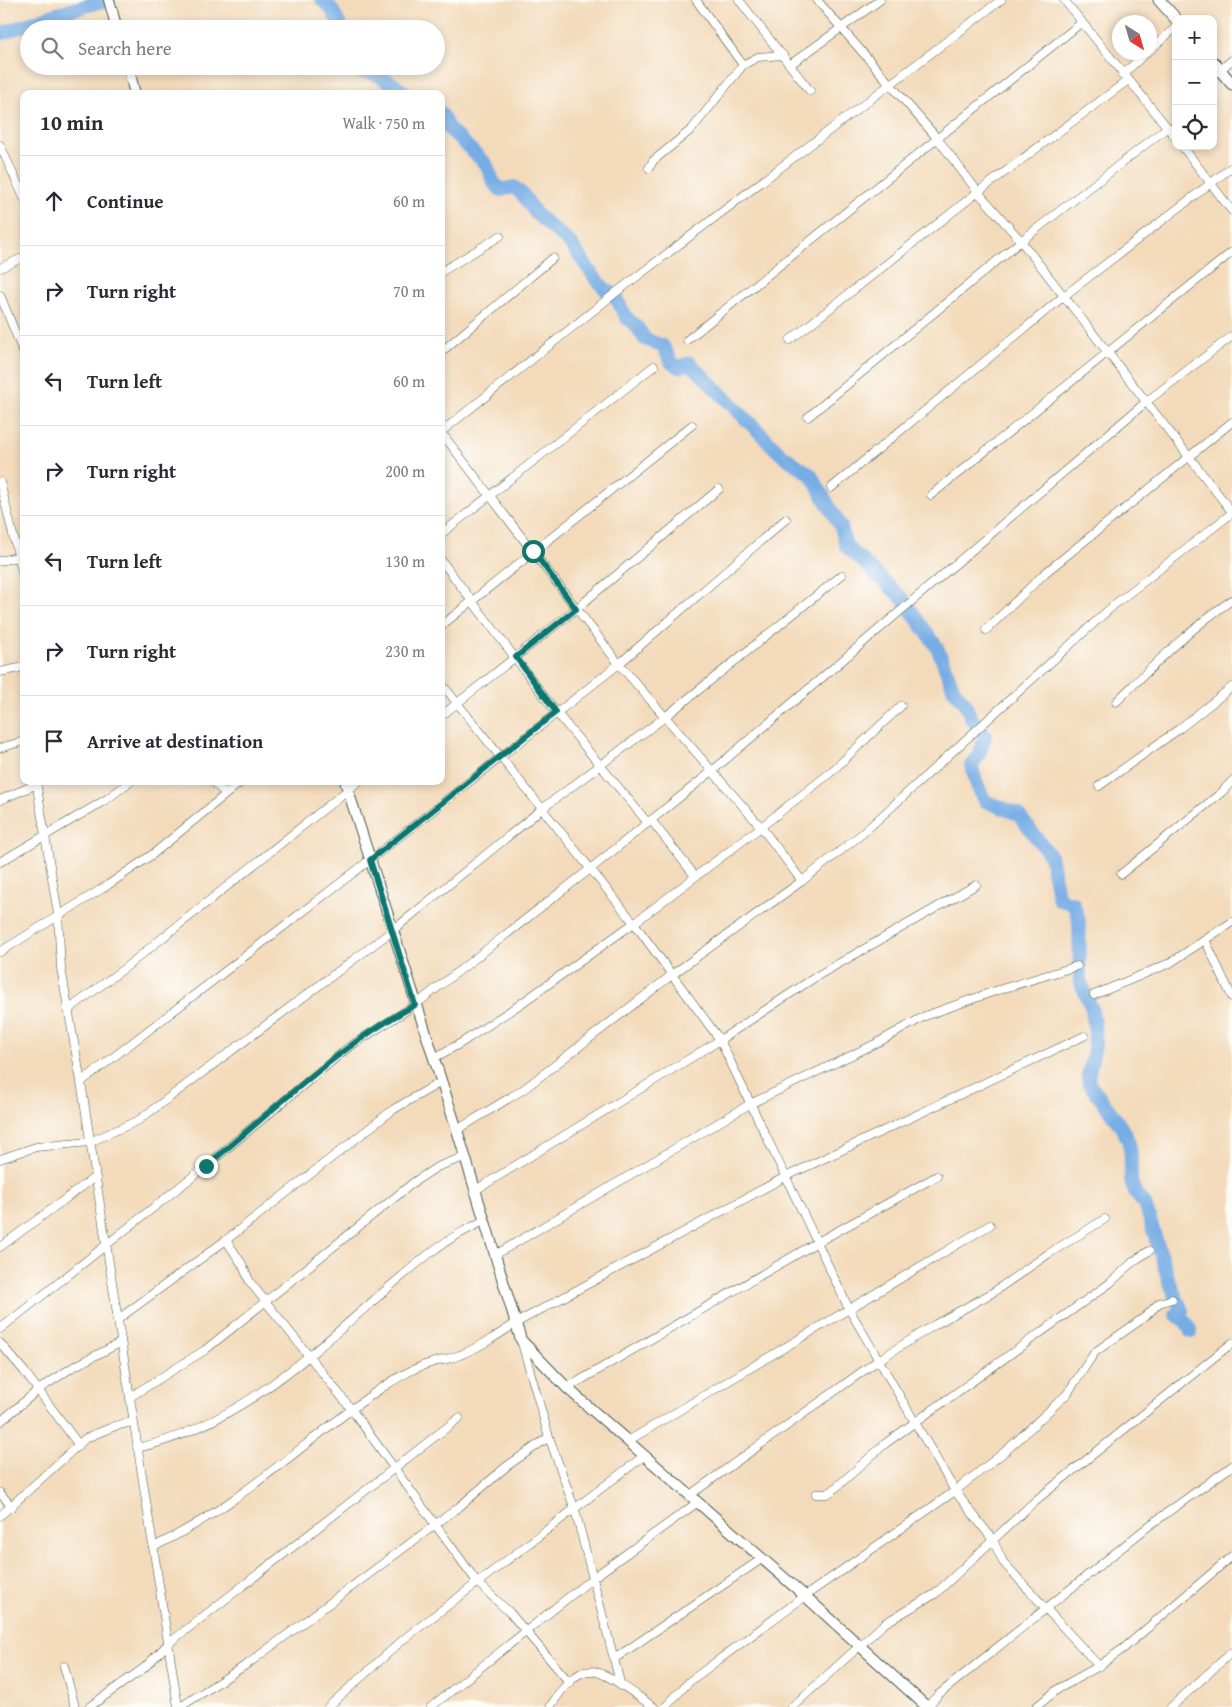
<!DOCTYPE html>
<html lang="en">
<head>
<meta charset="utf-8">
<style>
	body { margin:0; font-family:"Gentium Book Plus",serif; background:#f7f7f7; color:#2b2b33 }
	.controls { position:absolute; right:15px; top:15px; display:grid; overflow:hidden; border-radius:10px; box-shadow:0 2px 8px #0003 }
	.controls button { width:45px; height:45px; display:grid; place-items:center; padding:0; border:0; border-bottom:1px solid #e1e1e2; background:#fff; color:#2b2b33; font:25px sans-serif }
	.compass { position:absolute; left:1112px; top:15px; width:45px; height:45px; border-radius:50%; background:#fff; box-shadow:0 2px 8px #0003; rotate:143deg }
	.stop { position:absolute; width:15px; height:15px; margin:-11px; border:4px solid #0f766e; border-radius:50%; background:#fff }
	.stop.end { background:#0f766e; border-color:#fff; box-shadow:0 1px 5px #0008 }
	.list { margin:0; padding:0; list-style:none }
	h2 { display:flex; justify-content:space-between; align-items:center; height:65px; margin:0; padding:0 20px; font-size:21px }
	h2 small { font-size:16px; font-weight:400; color:#7c7c81 }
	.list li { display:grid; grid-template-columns:32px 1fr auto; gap:15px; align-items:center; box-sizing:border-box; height:90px; padding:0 20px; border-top:1px solid #e1e1e2 }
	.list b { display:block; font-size:19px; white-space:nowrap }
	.list em { font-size:16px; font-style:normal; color:#7c7c81 }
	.icon { flex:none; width:28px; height:28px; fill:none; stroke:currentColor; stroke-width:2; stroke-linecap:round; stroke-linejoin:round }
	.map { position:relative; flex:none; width:1232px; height:1707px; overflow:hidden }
	.search { position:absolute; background:#fff; box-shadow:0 2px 8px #0003; left:20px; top:20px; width:425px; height:55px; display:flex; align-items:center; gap:12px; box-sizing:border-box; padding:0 18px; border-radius:28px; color:#7c7c81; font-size:19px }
	.panel { position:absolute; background:#fff; box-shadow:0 2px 8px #0003; left:20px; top:90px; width:425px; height:695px; border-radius:10px }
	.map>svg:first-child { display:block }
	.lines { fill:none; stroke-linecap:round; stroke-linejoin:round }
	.river { stroke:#77ade5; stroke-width:14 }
	.minor-casing { stroke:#3f5548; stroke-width:9 }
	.tertiary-casing { stroke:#3f5548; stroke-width:12 }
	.secondary-casing { stroke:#3f5548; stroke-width:13 }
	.minor { stroke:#fff; stroke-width:8 }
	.tertiary { stroke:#fff; stroke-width:10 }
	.secondary { stroke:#fff; stroke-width:11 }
	.route { stroke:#0f766e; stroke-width:6 }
</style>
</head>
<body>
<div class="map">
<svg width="1232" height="1707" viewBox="0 0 1232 1707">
	<rect width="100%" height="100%" fill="#fdfcf7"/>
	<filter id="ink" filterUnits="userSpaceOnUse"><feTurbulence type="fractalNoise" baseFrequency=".02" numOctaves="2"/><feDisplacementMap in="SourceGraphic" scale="10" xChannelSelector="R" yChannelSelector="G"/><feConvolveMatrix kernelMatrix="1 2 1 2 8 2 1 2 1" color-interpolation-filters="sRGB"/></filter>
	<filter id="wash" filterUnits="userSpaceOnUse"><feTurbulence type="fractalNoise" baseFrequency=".0096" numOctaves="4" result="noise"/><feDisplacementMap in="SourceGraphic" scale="20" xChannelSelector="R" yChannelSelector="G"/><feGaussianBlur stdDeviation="1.12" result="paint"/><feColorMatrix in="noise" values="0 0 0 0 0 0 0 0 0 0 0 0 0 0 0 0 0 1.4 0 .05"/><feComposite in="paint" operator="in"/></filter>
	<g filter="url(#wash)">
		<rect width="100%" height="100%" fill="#f3daba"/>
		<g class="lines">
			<g class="river">
				<path d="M 322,0 L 331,8 L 342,29"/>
				<path d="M 0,34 L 56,14 L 108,0"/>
				<path d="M 357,66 L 359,71 C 379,72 392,84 408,94"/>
				<path d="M 441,113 L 448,128 L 486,164 L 494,183 L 501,190 L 514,187 L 523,195 L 536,214 L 571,244 L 595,278 L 606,290 L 614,294 L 626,317 L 637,327 L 645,339 L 663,346 L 672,363 L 679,367 L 690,363 L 781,454 L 811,475 L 841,527 L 846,546 L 903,599 L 937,647 L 954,690 L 965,703 L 971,718 L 985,735 L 979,755 L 971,765 L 977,785 L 985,801 L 1018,814 L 1050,855 L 1059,900 L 1073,903 L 1079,920 L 1080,981 L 1092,1009 L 1095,1032 L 1095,1045 L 1088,1077 L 1089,1084 C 1101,1099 1120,1122 1127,1138 C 1138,1162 1120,1183 1145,1204 L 1168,1278 L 1182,1311 L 1176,1314 L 1186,1322 L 1191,1332"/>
			</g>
		</g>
	</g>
	<g filter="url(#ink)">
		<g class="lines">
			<defs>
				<g id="minor">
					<path d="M 696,0 L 743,65 L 758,57 L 783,55"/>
					<path d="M 739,0 L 810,91"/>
					<path d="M 817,0 L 937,138 L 978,192 L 1021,241 L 1232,512"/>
					<path d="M 1064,0 L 1176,138"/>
					<path d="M 1150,50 L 1176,27"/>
					<path d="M 791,64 L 880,0"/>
					<path d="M 1220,70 L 1232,60"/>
					<path d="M 1122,75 L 1147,52"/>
					<path d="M 0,145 L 24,198"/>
					<path d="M 1182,146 L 1232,211"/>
					<path d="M 649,168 L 653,161 L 692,129 L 743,65"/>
					<path d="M 0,268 L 24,257"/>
					<path d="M 441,272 L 500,236"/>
					<path d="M 0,295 L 24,354"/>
					<path d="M 687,340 L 1081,23"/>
					<path d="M 790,340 L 978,192 L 1127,81"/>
					<path d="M 441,352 L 553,258"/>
					<path d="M 808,417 L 1021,241 L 1168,127"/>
					<path d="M 441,432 L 614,294 L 1001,0"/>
					<path d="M 441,432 L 619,664 L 761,827 L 802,881"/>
					<path d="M 0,482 L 24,579"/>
					<path d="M 831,488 L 1064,296 L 1232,167"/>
					<path d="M 931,495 L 1232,252"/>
					<path d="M 441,534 L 654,366"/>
					<path d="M 441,560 L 556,712 L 648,823"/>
					<path d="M 0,561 L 17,557"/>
					<path d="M 441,626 L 692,425"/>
					<path d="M 986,630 L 1045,573 L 1232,422"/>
					<path d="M 0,672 L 24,667"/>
					<path d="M 441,683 L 634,923 L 720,1040 L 849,1309 L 955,1491 L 993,1540 L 1003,1562 L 1099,1666"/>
					<path d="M 1116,702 C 1153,666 1189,629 1232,600"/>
					<path d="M 441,716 L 576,609 L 719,489"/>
					<path d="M 0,748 L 24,741"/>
					<path d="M 36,781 L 58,914 L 61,968 L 81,1082 L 178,1707"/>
					<path d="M 212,781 L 225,793"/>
					<path d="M 1099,786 L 1179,729 L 1232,687"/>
					<path d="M 0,800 L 37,784"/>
					<path d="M 651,820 L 695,876"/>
					<path d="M 0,862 L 107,799 L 131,781"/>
					<path d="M 1121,874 L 1222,792 L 1232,781"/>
					<path d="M 1206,942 L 1232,997"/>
					<path d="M 0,952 L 108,885 L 153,854 L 242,781"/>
					<path d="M 1094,995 L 1170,963 L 1232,922"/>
					<path d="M 68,1010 L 126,967 L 359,781"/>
					<path d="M 434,1058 L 461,1043 L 519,1005 L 634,923 L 761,827 L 830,773 L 901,706"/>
					<path d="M 81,1082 L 370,860 L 619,664 L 786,519"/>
					<path d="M 457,1130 L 524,1089 L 673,974 L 802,881 L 863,833 L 1115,604 L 1232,513"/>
					<path d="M 0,1159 L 36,1147 L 90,1142 L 139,1120 L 392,931 L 543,808 L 665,717 L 842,575"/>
					<path d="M 474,1191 L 720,1040 L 817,976 L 976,885"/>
					<path d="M 226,1240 L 242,1264 L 250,1282 L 352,1410 L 477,1582 L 510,1613 L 570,1683"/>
					<path d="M 0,1247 L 95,1177"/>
					<path d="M 495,1255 L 750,1104 L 877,1043 L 925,1016 L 995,991 L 1077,966"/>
					<path d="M 117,1320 L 226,1240 L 394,1109 L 441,1082"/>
					<path d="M 0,1329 L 206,1166 L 349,1047 L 415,1005 L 589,870 L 711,772 L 1146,402 L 1232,336"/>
					<path d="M 521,1340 L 549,1437 L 575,1510 L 621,1686"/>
					<path d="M 0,1343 L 24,1371 L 78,1444"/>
					<path d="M 567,1388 L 816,1243 L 937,1176"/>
					<path d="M 130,1397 L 205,1350 L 414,1182 L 437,1167 L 464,1157"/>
					<path d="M 0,1422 L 38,1390 L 73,1367 L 120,1343"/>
					<path d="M 628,1441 L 990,1225"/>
					<path d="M 137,1448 C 258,1422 341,1322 434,1250 C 449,1238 467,1230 483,1221"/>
					<path d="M 0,1493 L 12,1507"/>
					<path d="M 816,1494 L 827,1494 L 832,1491 L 886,1443 L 1110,1283 L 1134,1261 L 1149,1251"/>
					<path d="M 690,1495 L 877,1361 L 936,1324 L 992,1293 L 1048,1254 L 1105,1219"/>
					<path d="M 0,1516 L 86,1438 L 115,1426 L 132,1422"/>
					<path d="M 153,1547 C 238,1507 304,1441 380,1389 C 396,1379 412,1368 431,1363 C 440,1360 451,1359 460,1355 C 480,1347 498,1335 516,1323 L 785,1177 L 1084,1036"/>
					<path d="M 614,1659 L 763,1558"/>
					<path d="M 64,1666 L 75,1707"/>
					<path d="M 89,1707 L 144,1668 L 169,1643 L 459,1418"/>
					<path d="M 180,1707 L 249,1663 L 459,1507 L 507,1466 L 549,1437"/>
					<path d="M 328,1707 L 405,1638 L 645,1455"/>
					<path d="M 431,1707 L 594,1577 L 698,1502"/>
					<path d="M 550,1707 C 558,1695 573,1671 590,1671 C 605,1670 640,1698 654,1707"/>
					<path d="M 665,1707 L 690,1681 L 805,1596 L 955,1491 L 1007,1450 L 1067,1394 L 1095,1352 L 1145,1317 L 1159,1303 L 1172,1299"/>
					<path d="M 792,1707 L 885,1623 L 935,1594 L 1035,1501 L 1232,1343"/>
					<path d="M 927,1707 L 938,1695 L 1150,1525 L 1232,1466"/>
					<path d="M 1036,1707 L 1058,1689 L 1099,1666 L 1124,1648 L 1232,1556"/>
					<path d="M 1171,1707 L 1232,1652"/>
				</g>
				<g id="tertiary">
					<path d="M 109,0 L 117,29"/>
					<path d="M 128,66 L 135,94"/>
					<path d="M 345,781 L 457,1130 L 521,1340 L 567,1388 L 805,1596 L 927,1707"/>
				</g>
				<g id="secondary">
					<path d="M 1159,0 L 1176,19"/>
					<path d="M 1213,62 L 1232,84"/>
				</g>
			</defs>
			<use href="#minor" class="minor-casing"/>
			<use href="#tertiary" class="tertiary-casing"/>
			<use href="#secondary" class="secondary-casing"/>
			<use href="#minor" class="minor"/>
			<use href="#tertiary" class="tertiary"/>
			<use href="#secondary" class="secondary"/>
		</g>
	</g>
	<g class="lines" filter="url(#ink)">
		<path class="route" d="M 206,1166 C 273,1111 339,1045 415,1005 L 370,860 L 556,712 L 516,657 L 576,609 L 533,551"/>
	</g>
</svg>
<div class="controls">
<button>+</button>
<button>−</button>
<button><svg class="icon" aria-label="locate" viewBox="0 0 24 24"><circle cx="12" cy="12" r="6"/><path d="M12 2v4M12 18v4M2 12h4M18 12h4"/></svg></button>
</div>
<svg class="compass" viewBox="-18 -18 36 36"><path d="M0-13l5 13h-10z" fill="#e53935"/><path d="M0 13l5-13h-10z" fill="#7c7c81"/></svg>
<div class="stop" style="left:533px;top:551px"></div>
<div class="stop end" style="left:206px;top:1166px"></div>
<div class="search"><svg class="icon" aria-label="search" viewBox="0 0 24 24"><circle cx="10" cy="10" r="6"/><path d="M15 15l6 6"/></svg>Search here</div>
<section class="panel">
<h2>10 min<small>Walk · 750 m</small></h2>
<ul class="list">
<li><svg class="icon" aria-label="ahead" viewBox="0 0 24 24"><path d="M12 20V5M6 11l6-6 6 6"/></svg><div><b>Continue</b></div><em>60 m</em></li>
<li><svg class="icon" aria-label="right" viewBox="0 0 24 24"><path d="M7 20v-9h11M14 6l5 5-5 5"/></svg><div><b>Turn right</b></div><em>70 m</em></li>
<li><svg class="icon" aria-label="left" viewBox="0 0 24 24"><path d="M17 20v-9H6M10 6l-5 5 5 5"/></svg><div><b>Turn left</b></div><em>60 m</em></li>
<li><svg class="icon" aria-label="right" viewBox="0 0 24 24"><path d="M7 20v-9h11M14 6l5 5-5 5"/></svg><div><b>Turn right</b></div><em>200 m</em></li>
<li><svg class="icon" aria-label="left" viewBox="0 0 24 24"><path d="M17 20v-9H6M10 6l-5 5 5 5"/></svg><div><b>Turn left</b></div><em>130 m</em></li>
<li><svg class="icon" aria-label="right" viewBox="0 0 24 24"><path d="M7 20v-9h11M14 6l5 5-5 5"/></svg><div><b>Turn right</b></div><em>230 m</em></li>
<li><svg class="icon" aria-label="arrive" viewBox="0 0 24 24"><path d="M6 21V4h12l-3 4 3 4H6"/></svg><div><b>Arrive at destination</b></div></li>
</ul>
</section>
</div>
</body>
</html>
